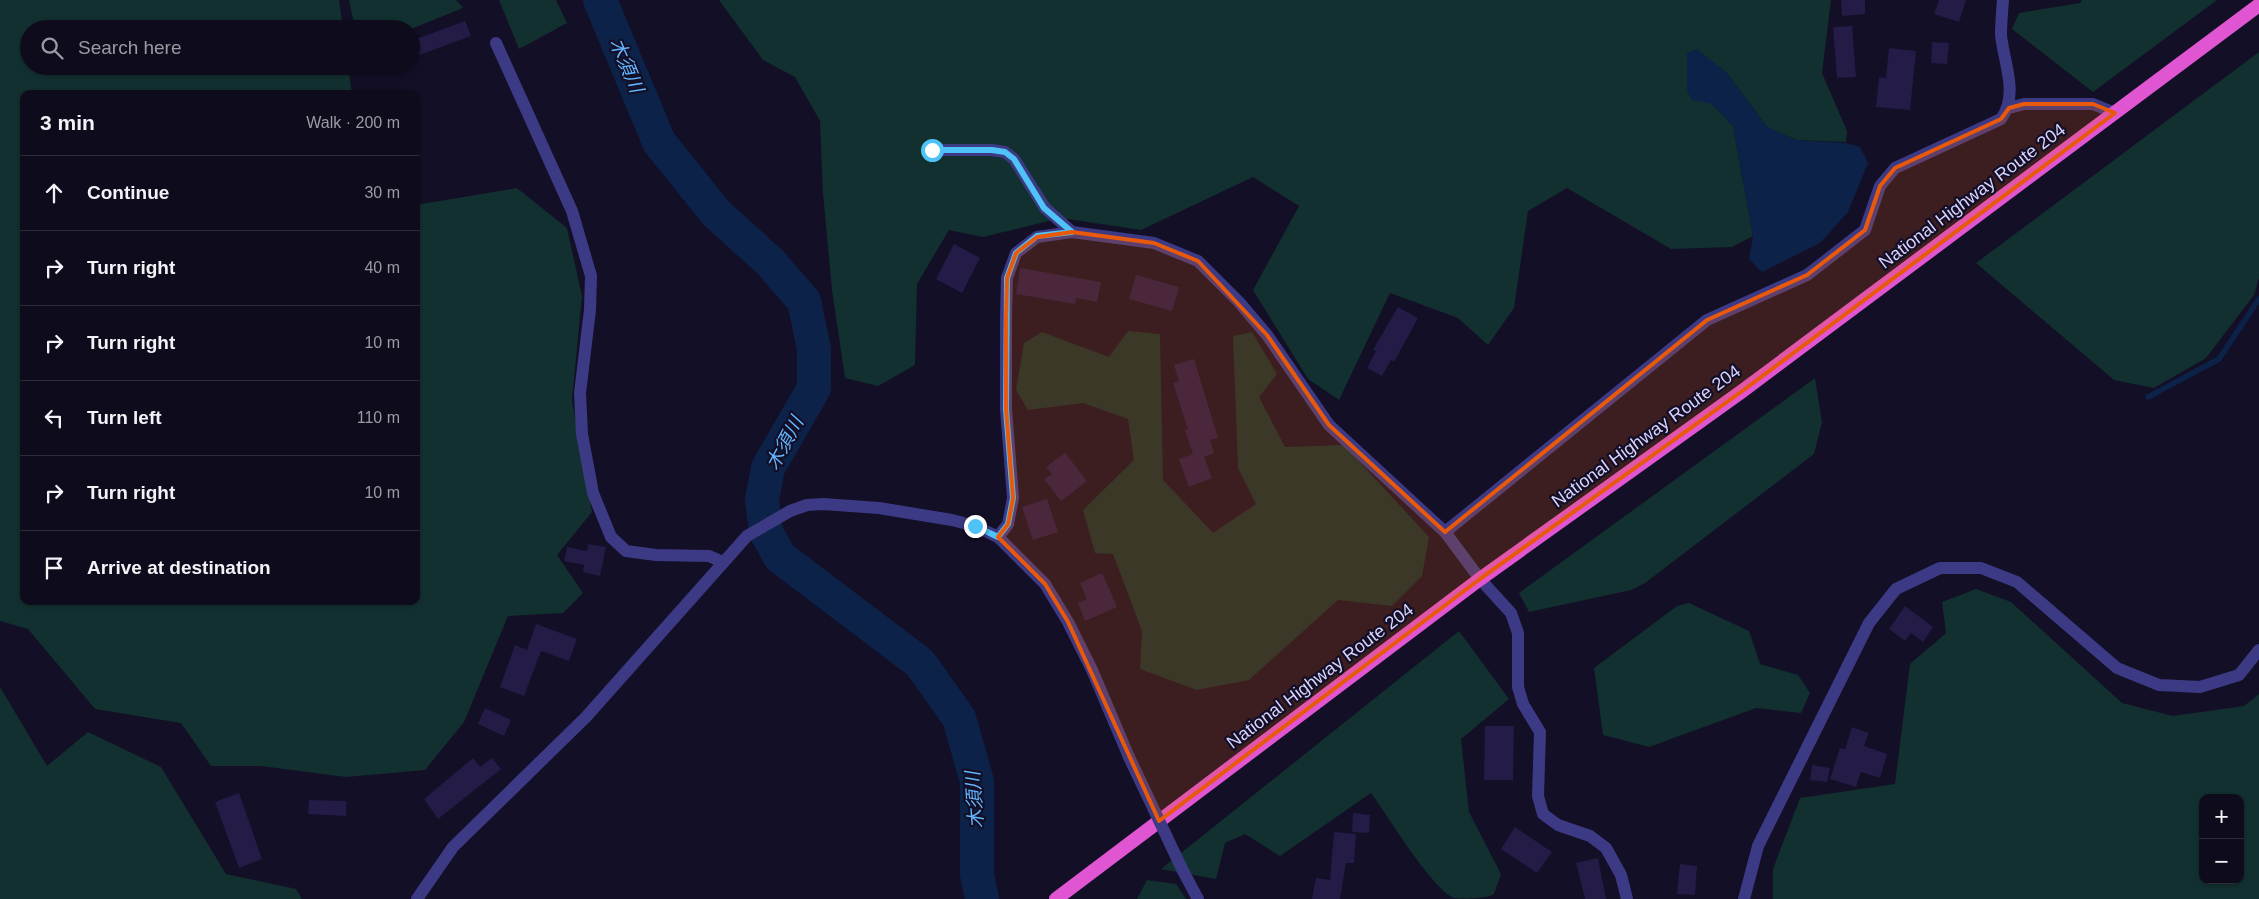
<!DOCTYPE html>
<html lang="en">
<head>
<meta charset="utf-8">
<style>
	body { margin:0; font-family:Arial,"Noto Sans JP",sans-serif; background:#1c1929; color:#f1f3f6 }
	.controls { position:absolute; right:15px; bottom:15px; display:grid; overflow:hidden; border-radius:10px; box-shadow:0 1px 4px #0004 }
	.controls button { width:45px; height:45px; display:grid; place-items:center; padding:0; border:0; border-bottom:1px solid #2e2b3b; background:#0e0b1c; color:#f1f3f6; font:25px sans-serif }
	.stop { position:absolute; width:15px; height:15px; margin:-11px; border:4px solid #4fc3f7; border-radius:50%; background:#fff }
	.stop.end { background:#4fc3f7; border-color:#fff; box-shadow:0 1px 5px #0008 }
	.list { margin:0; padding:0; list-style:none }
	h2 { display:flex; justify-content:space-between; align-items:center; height:65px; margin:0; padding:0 20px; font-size:21px }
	h2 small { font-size:16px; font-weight:400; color:#9b9ba3 }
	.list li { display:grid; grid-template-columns:32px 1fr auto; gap:15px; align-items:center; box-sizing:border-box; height:75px; padding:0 20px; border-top:1px solid #2e2b3b }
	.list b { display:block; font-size:19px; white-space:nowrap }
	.list em { font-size:16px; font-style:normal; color:#9b9ba3 }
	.icon { flex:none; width:28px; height:28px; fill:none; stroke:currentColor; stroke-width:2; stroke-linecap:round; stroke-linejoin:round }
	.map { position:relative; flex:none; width:2259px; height:899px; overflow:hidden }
	.search { position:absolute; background:#0e0b1c; box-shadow:0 1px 4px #0004; left:20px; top:20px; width:400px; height:55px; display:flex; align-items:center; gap:12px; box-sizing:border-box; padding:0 18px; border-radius:28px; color:#9b9ba3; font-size:19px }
	.panel { position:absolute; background:#0e0b1c; box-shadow:0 1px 4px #0004; left:20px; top:90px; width:400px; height:515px; border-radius:10px }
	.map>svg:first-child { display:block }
	.green { fill:#12302f; fill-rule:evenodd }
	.water { fill:#0c2248 }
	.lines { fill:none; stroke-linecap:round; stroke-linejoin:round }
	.stream { stroke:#0c2248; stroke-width:5.5 }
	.river { stroke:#0c2248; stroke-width:34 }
	.building { fill:#241b47 }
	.minor { stroke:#3d3a85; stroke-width:12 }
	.tertiary { stroke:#3d3a85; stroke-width:12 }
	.trunk { stroke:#e055d1; stroke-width:14 }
	.minor-bridge { stroke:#3d3a85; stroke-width:12 }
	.route { stroke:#4fc3f7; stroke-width:6 }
	.marked { fill:#e8590c; fill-opacity:0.2; stroke:#e8590c; stroke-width:4; stroke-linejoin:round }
	.labels { text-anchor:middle; stroke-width:4.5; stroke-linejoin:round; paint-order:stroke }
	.street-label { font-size:18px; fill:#d9d4ff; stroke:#130f26 }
	.water-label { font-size:19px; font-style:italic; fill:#62b6ff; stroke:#130f26 }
</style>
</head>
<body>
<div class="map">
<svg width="2259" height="899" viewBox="0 0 2259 899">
	<rect width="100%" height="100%" fill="#130f26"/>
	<g class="green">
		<path d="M 0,0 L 339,0 L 343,29 L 29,29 L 29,66 L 348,66 L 352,94 L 24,94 L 24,601 L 416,601 L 416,205 L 517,188 L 567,228 L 582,296 L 572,400 L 592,512 L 557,555 L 583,593 L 563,613 L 508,616 L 464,722 L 425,770 L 346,777 L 261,766 L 211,766 L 181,723 L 95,709 L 28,629 L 0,621 Z"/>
		<path d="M 349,0 L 456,0 L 463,8 L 411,29 L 355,29 Z"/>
		<path d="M 499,0 L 556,0 L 567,23 L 519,49 Z"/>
		<path d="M 719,0 L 1831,0 L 1822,73 L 1847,131 L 1846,142 L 1796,140 L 1767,127 L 1726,72 L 1712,104 L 1733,126 L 1753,236 L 1732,247 L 1671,249 L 1567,188 L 1528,211 L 1514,308 L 1488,345 L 1458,318 L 1390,293 L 1339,400 L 1308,379 L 1253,290 L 1299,206 L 1253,177 L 1141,230 L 1061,218 L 983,237 L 949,230 L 917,284 L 915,365 L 878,386 L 845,378 L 832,290 L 823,193 L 820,121 L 795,77 L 763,60 Z"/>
		<path d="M 2082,0 L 2217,0 L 2093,92 L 2012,29 L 2019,13 L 2080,3 Z"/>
		<path d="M 2259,52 L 2259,278 L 2254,295 L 2206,358 L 2154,388 L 2114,380 L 1976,263 Z"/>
		<path d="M 1128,331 L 1160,334 L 1163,480 L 1213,533 L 1256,504 L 1238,468 L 1233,336 L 1252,332 L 1277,374 L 1259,397 L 1285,447 L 1344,445 L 1429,537 L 1422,576 L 1392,606 L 1338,600 L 1249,680 L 1197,690 L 1140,669 L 1142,631 L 1113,554 L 1095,553 L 1083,510 L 1134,460 L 1128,419 L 1083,403 L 1028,410 L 1016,390 L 1024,343 L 1042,332 L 1109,357 Z"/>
		<path d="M 1815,378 L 1822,422 L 1814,454 L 1645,583 L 1631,590 L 1529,612 L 1519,593 Z"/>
		<path d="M 1976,589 L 2011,602 L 2122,703 L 2173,716 L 2244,706 L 2259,694 L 2259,899 L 1773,899 L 1773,869 L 1800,798 L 1895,784 L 1910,664 L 1946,633 L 1942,602 ZM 2203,798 L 2240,798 L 2240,880 L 2203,880 Z"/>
		<path d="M 1689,603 L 1749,631 L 1760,664 L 1798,675 L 1810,693 L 1801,713 L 1756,708 L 1649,747 L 1603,735 L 1594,668 L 1677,606 Z"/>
		<path d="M 1459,631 L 1509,699 L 1461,739 L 1469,812 L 1501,874 L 1494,894 C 1485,899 1464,899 1454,898 C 1431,888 1388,816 1371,793 L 1280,856 L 1245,834 L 1225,843 L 1216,879 L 1161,869 Z"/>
		<path d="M 0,687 L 47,766 L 88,732 L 161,767 L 226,874 L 296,889 L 302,899 L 0,899 Z"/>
		<path d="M 1147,880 L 1176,884 L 1186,899 L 1137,899 Z"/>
	</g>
	<path class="water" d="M 1697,49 L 1726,72 L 1767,127 L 1796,140 L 1846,143 L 1860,147 L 1868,163 L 1848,212 L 1820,243 L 1762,272 L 1749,259 L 1753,236 L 1733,126 L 1712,104 L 1692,100 L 1687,91 L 1687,53 Z"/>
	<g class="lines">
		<path class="stream" d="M 2148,397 L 2219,359 L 2259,299"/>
		<path class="river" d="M 600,0 L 659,142 L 716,213 L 770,262 L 804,301 L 814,349 L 814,388 L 768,468 L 762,500 L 766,532 L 780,557 L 920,663 L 959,718 L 977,781 L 977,875 L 982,899"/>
	</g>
	<g class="building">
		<path d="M 1841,0 L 1865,0 L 1865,14 L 1842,16 Z"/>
		<path d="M 1939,0 L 1966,0 L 1959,22 L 1934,14 Z"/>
		<path d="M 465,21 L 471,36 L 411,58 L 411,41 Z"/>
		<path d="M 1852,26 L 1856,77 L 1837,78 L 1833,27 Z"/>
		<path d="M 1932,42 L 1949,43 L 1947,64 L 1931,63 Z"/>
		<path d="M 1889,48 L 1916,51 L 1910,110 L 1876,107 L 1879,77 L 1886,78 Z"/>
		<path d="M 954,244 L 980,258 L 962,293 L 936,279 Z"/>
		<path d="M 1020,268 L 1101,282 L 1097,302 L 1076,298 L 1075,304 L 1016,294 Z"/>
		<path d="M 1136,275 L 1179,287 L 1172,311 L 1129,299 Z"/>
		<path d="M 1398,307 L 1418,318 L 1394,362 L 1391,360 L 1382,376 L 1367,368 L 1376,351 L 1373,350 Z"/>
		<path d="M 1194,359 L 1218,438 L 1210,440 L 1214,453 L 1204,457 L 1212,478 L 1189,487 L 1179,459 L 1193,454 L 1185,430 L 1188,429 L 1173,383 L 1179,381 L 1174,365 Z"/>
		<path d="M 1065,453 L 1087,481 L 1061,501 L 1044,479 L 1052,474 L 1046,467 Z"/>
		<path d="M 1047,499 L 1058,532 L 1033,540 L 1022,507 Z"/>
		<path d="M 588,544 L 606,547 L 600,576 L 583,572 L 584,565 L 564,561 L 567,547 L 587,551 Z"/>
		<path d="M 1102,573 L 1117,607 L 1085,621 L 1078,603 L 1087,599 L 1080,583 Z"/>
		<path d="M 1905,606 L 1933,627 L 1923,642 L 1911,633 L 1905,641 L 1889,629 Z"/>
		<path d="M 536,624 L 577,639 L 569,661 L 541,651 L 524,696 L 500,687 L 515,645 L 527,650 Z"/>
		<path d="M 485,708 L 511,720 L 504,736 L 478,724 Z"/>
		<path d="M 1485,726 L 1514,726 L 1513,780 L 1484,780 Z"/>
		<path d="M 1852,727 L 1869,733 L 1864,746 L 1887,754 L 1880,778 L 1861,772 L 1856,787 L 1830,779 L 1840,748 L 1845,749 Z"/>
		<path d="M 473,758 L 480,767 L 492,758 L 501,769 L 438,819 L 424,799 Z"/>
		<path d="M 1812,765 L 1830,768 L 1827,782 L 1810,780 Z"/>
		<path d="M 239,793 L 262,859 L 239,868 L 215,802 Z"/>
		<path d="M 309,800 L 346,801 L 346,816 L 308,814 Z"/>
		<path d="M 1353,813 L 1370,815 L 1369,833 L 1352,832 Z"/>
		<path d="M 1515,827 L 1552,852 L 1537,873 L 1501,849 Z"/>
		<path d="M 1334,832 L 1356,834 L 1354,863 L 1346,863 L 1340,899 L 1312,899 L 1316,878 L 1330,880 Z"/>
		<path d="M 1598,858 L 1606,899 L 1585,899 L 1576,863 Z"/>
		<path d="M 1680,864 L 1697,866 L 1695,895 L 1677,894 Z"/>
	</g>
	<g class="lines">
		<g class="minor">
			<path d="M 496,43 L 572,211 L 591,276 L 590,310 L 580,393 L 582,434 L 593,493 L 611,537 L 626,551 L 656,555 L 709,556 L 723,562"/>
			<path d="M 2009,108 L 2024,104 L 2093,104 L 2115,113"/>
			<path d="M 932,150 L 992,150 L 1005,152 L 1014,159 L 1045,208 L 1072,232"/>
			<path d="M 1445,532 L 1707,320 L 1807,275 L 1865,230 L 1880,186 L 1895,168 L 2001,119 C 2019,94 2004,64 2001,35 C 2001,24 2002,12 2003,0"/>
			<path d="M 998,537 L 1008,524 L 1013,498 L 1006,409 L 1006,318 L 1007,278 L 1016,253 L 1037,237 L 1072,232 L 1154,243 L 1198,261 L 1239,302 L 1267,335 L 1329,425 L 1445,532 L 1480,579 L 1511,613 L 1518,633 L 1518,687 L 1523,704 L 1540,732 L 1538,796 L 1543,814 L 1558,825 L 1590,836 L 1606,848 L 1621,875 L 1627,899"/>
			<path d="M 1183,871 L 1198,899"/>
			<path d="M 417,899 L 453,847 L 586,717 L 747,536 L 790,511 L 807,505 L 823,504 L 879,508 L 952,520 L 975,526 L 998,537 L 1045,584 L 1068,622 L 1092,670 L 1129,757"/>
		</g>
		<path class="tertiary" d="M 1744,899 L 1758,846 L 1869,623 L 1896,589 L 1940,568 L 1981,568 L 2017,582 L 2117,668 L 2159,685 L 2200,687 L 2239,675 L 2259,650"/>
		<path class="trunk" d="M 1056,899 L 1480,579 L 1741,392 L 2259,5"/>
		<path class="minor-bridge" d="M 1129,757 L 1183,871"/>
	</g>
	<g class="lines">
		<path class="route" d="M 932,150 L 992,150 L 1005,152 L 1014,159 L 1044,208 L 1072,232 L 1037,236 L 1016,253 L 1007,278 L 1006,409 L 1013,498 L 1008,524 L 998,537 L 975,526"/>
	</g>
	<path class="marked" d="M 2024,104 L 2093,104 L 2115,113 L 1741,392 L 1480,579 L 1159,821 L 1068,622 L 1045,584 L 998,537 L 1008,524 L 1013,498 L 1006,409 L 1006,318 L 1007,278 L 1016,253 L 1037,237 L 1072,232 L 1154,243 L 1198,261 L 1267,335 L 1329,425 L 1445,532 L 1707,320 L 1807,275 L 1865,230 L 1880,186 L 1895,168 L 2001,119 L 2009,108 Z"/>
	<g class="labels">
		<g class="street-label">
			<text transform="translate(1972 196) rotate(-37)" y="6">National Highway Route 204</text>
			<text transform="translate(1646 436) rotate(-36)" y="6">National Highway Route 204</text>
			<text transform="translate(1320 676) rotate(-37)" y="6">National Highway Route 204</text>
		</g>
		<g class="water-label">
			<text transform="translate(627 65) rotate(67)" y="7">木須川</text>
			<text transform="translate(784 443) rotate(-62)" y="7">木須川</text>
			<text transform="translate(974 800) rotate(-94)" y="7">木須川</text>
		</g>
	</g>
</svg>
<div class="controls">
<button>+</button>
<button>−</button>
</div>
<div class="stop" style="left:932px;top:150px"></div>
<div class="stop end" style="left:975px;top:526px"></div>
<div class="search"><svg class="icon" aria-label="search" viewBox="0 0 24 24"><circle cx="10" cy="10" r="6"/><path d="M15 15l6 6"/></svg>Search here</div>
<section class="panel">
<h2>3 min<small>Walk · 200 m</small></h2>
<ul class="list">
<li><svg class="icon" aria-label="ahead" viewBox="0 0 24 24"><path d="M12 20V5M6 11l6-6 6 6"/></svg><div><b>Continue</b></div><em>30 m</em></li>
<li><svg class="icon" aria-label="right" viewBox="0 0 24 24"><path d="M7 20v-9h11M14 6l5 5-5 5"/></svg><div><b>Turn right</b></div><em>40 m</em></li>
<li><svg class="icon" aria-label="right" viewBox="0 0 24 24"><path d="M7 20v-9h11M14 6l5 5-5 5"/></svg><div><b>Turn right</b></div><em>10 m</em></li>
<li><svg class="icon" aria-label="left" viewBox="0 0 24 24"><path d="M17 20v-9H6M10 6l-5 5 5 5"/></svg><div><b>Turn left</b></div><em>110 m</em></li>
<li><svg class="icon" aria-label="right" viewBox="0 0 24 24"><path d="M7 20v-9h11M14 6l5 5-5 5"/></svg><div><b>Turn right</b></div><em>10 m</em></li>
<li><svg class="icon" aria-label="arrive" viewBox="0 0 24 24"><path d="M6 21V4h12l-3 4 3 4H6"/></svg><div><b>Arrive at destination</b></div></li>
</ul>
</section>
</div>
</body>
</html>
